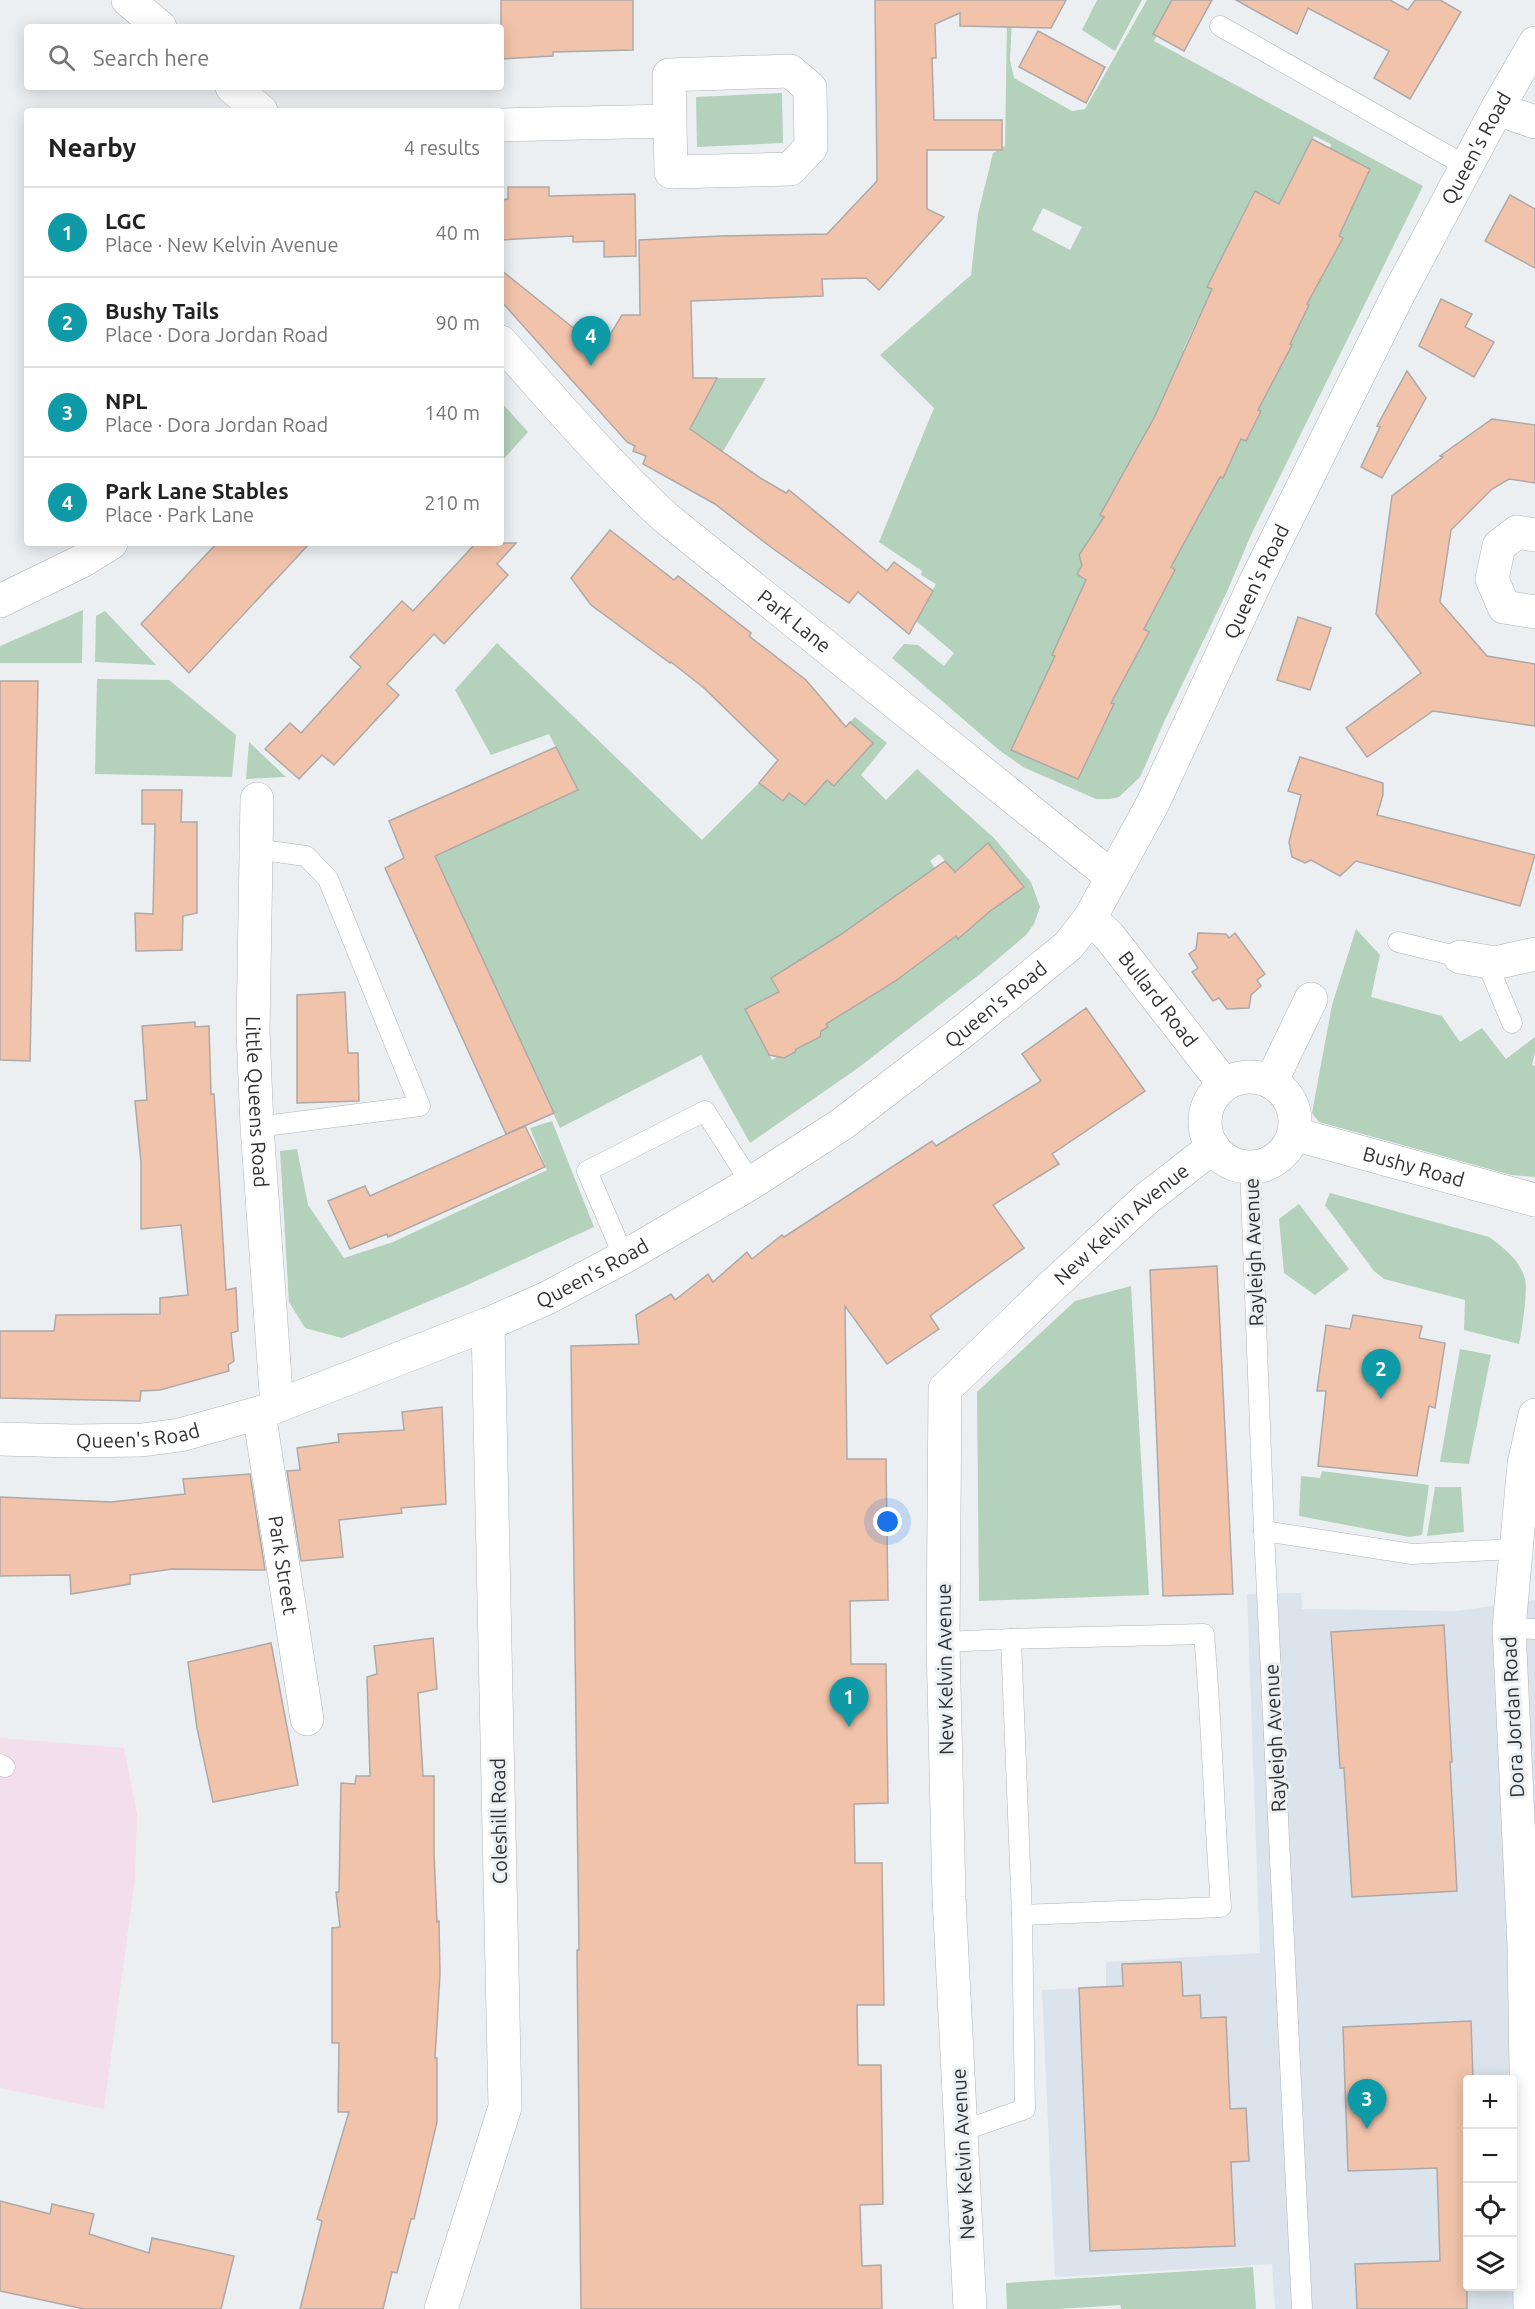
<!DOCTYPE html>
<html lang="en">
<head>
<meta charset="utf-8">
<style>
	body { margin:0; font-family:Ubuntu,sans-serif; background:#f6f6f6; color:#222 }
	.controls { position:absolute; right:18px; bottom:18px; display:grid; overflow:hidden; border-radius:6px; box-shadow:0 3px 15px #0003 }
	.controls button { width:54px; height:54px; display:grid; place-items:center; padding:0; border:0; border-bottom:2px solid #e0e0e0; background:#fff; color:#222; font:30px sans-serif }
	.you { position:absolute; left:888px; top:1522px; width:21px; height:21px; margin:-15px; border:4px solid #fff; border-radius:50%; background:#1a73e8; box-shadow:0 0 0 9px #1a73e833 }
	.badge { display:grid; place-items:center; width:39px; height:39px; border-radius:50%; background:#9f7524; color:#fff; font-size:20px; font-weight:700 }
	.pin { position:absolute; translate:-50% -50px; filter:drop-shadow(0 2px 3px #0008) }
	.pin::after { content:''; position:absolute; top:32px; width:21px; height:18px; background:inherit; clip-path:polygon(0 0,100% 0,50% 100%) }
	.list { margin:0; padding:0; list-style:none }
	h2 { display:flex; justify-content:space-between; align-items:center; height:78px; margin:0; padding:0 24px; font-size:26px }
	h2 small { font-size:20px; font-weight:400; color:#767676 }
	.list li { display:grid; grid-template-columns:39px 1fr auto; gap:18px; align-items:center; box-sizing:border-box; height:90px; padding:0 24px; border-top:2px solid #e0e0e0 }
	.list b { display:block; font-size:22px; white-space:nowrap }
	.list p { margin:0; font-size:20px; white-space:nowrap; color:#767676 }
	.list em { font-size:20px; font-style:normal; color:#767676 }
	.icon { flex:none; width:33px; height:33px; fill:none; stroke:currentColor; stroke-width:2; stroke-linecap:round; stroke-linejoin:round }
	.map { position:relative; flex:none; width:1535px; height:2309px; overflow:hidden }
	.search { position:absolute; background:#fff; box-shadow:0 3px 15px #0003; left:24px; top:24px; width:480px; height:66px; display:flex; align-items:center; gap:15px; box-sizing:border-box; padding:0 21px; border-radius:6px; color:#767676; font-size:22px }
	.panel { position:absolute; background:#fff; box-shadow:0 3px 15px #0003; left:24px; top:108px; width:480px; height:438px; border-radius:6px }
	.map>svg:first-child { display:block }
	.built { fill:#dbe3ec; fill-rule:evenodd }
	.medical { fill:#f3deec }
	.green { fill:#b4d1bb; fill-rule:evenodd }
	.building { fill:#f1c3aa; stroke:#ada9a8; stroke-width:1.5 }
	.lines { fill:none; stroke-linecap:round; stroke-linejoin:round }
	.service-casing { stroke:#b1b3b6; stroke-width:21 }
	.minor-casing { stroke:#b1b3b6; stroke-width:34 }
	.secondary-casing { stroke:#b1b3b6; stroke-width:34 }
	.service { stroke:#fff; stroke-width:20 }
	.minor { stroke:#fff; stroke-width:33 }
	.secondary { stroke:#fff; stroke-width:33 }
	.labels { text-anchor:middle; stroke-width:6; stroke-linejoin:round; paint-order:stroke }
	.street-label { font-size:20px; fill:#313233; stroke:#eceff2 }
</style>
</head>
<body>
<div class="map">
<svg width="1535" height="2309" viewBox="0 0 1535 2309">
	<rect width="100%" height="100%" fill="#eceff2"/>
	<path class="built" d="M 1301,1593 L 1302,1609 L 1456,1611 L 1535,1600 L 1535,2309 L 1275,2309 L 1272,2264 L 1055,2277 L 1042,1990 L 1106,1987 L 1106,1962 L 1260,1953 L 1247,1594 ZM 1468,2080 L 1512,2080 L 1512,2286 L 1468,2286 Z"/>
	<path class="medical" d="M 0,1738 L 124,1748 L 137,1814 L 135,1879 L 104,2109 L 0,2088 Z"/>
	<g class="green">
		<path d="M 1013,0 L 1010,60 L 1014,78 L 1072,111 L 1085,109 L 1147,0 L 1177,0 L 1154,41 L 1423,186 L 1251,535 L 1226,594 L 1163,724 L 1146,764 L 1140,777 L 1119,797 L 1110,799 L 1096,799 L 1023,767 L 999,750 L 892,658 L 904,644 L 918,645 L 944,666 L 954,653 L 916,621 L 936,584 L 921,575 L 922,571 L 879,542 L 934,408 L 880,355 L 971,275 L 978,214 L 993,153 L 1005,146 L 1007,22 ZM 1314,136 L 1331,144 L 1330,148 L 1369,169 L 1301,160 ZM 1254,192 L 1304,302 L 1296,332 L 1207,287 ZM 1043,208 L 1082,227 L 1070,250 L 1032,230 ZM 1205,304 L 1292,345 L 1278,373 L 1255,409 L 1260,412 L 1245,441 L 1162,400 L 1169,385 L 1204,361 L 1183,350 ZM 1116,536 L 1175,570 L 1149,620 L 1077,574 L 1082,565 L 1080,556 ZM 1047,673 L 1114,704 L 1078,779 L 1011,750 Z"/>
		<path d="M 1097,0 L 1142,0 L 1115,51 L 1082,30 Z"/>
		<path d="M 782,93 L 783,143 L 697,147 L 696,97 Z"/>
		<path d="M 717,378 L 766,378 L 722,453 L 688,434 Z"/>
		<path d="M 501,402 L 528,432 L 501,462 Z"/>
		<path d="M 83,610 L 82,663 L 0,663 L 0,646 Z"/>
		<path d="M 105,611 L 156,665 L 95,662 L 96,616 Z"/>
		<path d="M 497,643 L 702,840 L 759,783 L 782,801 L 789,793 L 827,780 L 834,786 L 872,743 L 850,722 L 855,717 L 887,743 L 861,775 L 886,800 L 917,769 L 994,838 L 1031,882 L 1040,907 L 1034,924 L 1026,935 L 980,974 L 933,1010 L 858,1068 L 750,1143 L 701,1055 L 560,1128 L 450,887 L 424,853 L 458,845 L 578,790 L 549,734 L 491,755 L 455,690 ZM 988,843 L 989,912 L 959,939 L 924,898 L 936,869 L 930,861 L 939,854 L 955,872 ZM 909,887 L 951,940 L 904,975 L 838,1017 L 811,977 ZM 793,966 L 828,1027 L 821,1031 L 820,1038 C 811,1042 799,1041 795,1052 L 784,1058 L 777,1057 L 772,1060 L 745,1010 L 764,999 L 783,998 L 771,978 Z"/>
		<path d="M 97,679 L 169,680 L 236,735 L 232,777 L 95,774 Z"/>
		<path d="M 249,742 L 286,777 L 246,779 Z"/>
		<path d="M 1356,929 L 1380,955 L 1371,997 L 1442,1016 L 1460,1042 L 1482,1028 L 1506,1059 L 1535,1037 L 1535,1052 L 1532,1065 L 1535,1066 L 1535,1177 L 1511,1175 L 1319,1122 L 1312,1113 L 1332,1005 Z"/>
		<path d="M 552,1121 L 594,1227 L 465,1286 L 342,1338 L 305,1328 L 289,1302 L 280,1151 L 297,1149 L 308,1205 L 344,1258 L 393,1242 L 547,1170 L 530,1128 Z"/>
		<path d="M 1330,1193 L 1489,1237 C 1503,1247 1520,1260 1525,1279 C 1528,1291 1522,1331 1519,1344 L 1464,1330 L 1465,1300 L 1384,1279 L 1374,1271 L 1325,1205 Z"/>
		<path d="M 1299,1204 L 1349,1269 L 1315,1295 L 1284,1273 L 1279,1219 Z"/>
		<path d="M 1131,1286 L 1149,1595 L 979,1601 L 977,1392 L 1075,1301 Z"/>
		<path d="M 1460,1349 L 1491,1355 L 1469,1464 L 1440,1462 Z"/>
		<path d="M 1322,1471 L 1429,1485 L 1422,1535 L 1409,1537 L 1299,1516 L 1301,1476 L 1320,1478 Z"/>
		<path d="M 1435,1487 L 1461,1487 L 1464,1532 L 1427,1536 Z"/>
		<path d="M 1253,2267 L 1256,2309 L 1121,2309 L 1120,2305 L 1057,2309 L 1007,2309 L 1006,2283 Z"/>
	</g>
	<g class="building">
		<path d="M 501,0 L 633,0 L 633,50 L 553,52 L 553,56 L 501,59 Z"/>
		<path d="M 875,0 L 1066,0 L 1051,28 L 960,26 L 960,13 L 935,24 L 936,58 L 932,58 L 934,120 L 1002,120 L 1002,150 L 927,150 L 927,209 L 944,217 L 879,290 L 866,278 L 822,279 L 823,296 L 691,301 L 693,378 L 717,378 L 690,429 L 762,479 L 786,493 L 789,490 L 887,571 L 894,562 L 933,591 L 909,634 L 858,592 L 849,603 L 768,545 L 715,504 L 643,464 L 646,456 L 633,451 L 635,446 L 627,442 L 501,301 L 501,270 L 601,350 L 622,315 L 640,315 L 639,240 L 721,236 L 827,234 L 877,181 Z"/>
		<path d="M 1172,0 L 1212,0 L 1184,51 L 1153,34 Z"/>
		<path d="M 1236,0 L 1390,0 L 1408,10 L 1415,0 L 1440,0 L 1461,12 L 1410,99 L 1374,78 L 1389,51 L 1308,8 L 1297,34 Z"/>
		<path d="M 1038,31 L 1105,67 L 1086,103 L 1019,67 Z"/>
		<path d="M 1312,139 L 1370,169 L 1339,236 L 1343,238 L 1307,304 L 1309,305 L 1290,344 L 1292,345 L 1258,410 L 1261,411 L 1246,441 L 1241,439 L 1223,478 L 1220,477 L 1171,567 L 1175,570 L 1144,629 L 1149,632 L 1111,703 L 1114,704 L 1078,779 L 1011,750 L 1055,656 L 1052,655 L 1086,580 L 1077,574 L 1082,565 L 1079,555 L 1104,517 L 1100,515 L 1155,416 L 1212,289 L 1207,287 L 1255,191 L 1279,204 Z"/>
		<path d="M 508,187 L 549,187 L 549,196 L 635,194 L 636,256 L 604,257 L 604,241 L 573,242 L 573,236 L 501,240 L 501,200 L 508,199 Z"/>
		<path d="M 1510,195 L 1535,209 L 1535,268 L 1485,241 Z"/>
		<path d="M 1441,299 L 1472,314 L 1465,327 L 1494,342 L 1474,377 L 1419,346 Z"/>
		<path d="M 1407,371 L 1426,398 L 1382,478 L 1361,467 L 1380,427 L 1377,426 Z"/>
		<path d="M 1492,419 L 1535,425 L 1535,483 L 1509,479 L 1492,489 L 1451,530 L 1440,602 L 1487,656 L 1535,664 L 1535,726 L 1433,711 L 1367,757 L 1346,728 L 1421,673 L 1376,614 L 1392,496 L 1443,457 L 1440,456 Z"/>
		<path d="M 610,530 L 674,580 L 678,576 L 751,633 L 749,636 L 806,680 L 846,727 L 850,722 L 873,743 L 834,786 L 827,780 L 805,805 L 789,793 L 783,801 L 759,783 L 778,760 L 704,688 L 671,662 L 670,663 L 591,605 L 571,578 Z"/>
		<path d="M 217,543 L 310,543 L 189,673 L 141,624 Z"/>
		<path d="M 476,543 L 516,543 L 497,564 L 508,575 L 444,644 L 434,634 L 387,684 L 399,695 L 334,765 L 322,755 L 299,779 L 265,749 L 290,723 L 301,733 L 361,667 L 350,657 L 402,601 L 413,611 Z"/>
		<path d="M 1298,617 L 1331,628 L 1310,690 L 1277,680 Z"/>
		<path d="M 0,681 L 38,681 L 30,1061 L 0,1060 Z"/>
		<path d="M 556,747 L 578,790 L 435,856 L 554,1113 L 506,1134 L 385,868 L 404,858 L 389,821 Z"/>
		<path d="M 1300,757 L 1383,783 L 1383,795 L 1377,815 L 1535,855 L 1520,906 L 1356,861 L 1340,876 L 1311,860 L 1305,863 L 1292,857 L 1289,842 L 1301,795 L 1288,791 Z"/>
		<path d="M 142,790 L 182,790 L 181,822 L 197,822 L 197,913 L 183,916 L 182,950 L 136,951 L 135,913 L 153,914 L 155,824 L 142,824 Z"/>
		<path d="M 988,843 L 1024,887 L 989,912 L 958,939 L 956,936 L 894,982 L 826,1024 L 828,1027 L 821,1031 L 820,1037 L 796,1049 L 795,1052 L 784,1058 L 769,1055 L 745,1009 L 779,992 L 771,978 L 840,935 L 945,861 L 955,872 Z"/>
		<path d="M 1198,933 L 1226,934 L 1229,938 L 1235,933 L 1265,974 L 1257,980 L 1261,986 L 1251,995 L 1249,1008 L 1227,1009 L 1219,998 L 1213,1001 L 1192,972 L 1198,968 L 1189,954 L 1196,949 Z"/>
		<path d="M 345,992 L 348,1053 L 358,1053 L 359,1101 L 297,1103 L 297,995 Z"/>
		<path d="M 1086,1008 L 1145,1091 L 1052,1154 L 1059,1164 L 993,1205 L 1024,1248 L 930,1316 L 939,1329 L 887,1364 L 845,1306 L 847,1459 L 886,1459 L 888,1600 L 850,1601 L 851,1664 L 886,1664 L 888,1803 L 854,1804 L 855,1863 L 882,1863 L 884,2005 L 857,2005 L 858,2065 L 881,2065 L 883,2204 L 860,2205 L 862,2266 L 881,2265 L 882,2309 L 581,2309 L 577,1950 L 579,1950 L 571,1346 L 639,1344 L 636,1315 L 671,1294 L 675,1300 L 708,1274 L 713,1282 L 747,1252 L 752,1259 L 782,1235 L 784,1237 L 932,1141 L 936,1146 L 1041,1081 L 1022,1054 Z"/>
		<path d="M 195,1022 L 195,1027 L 209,1026 L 211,1094 L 214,1094 L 226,1290 L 236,1288 L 238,1331 L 231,1333 L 234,1361 L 228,1365 L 229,1371 L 160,1390 L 141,1391 L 140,1401 L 0,1398 L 0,1331 L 54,1331 L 56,1315 L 160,1314 L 160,1298 L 188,1295 L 181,1225 L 141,1229 L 141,1162 L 135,1101 L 147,1100 L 142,1026 Z"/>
		<path d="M 525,1126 L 545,1167 L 388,1237 L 387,1234 L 350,1249 L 328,1201 L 365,1186 L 370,1196 Z"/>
		<path d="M 1217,1266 L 1233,1594 L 1163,1596 L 1150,1270 Z"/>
		<path d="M 1353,1315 L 1422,1326 L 1419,1338 L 1445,1343 L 1435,1408 L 1429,1406 L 1417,1476 L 1318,1466 L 1326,1391 L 1317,1391 L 1326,1325 L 1350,1329 Z"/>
		<path d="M 442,1407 L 446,1504 L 401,1508 L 402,1513 L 339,1520 L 343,1557 L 301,1561 L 287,1471 L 300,1470 L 297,1448 L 339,1442 L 338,1434 L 404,1430 L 402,1412 Z"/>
		<path d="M 250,1474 L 265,1570 L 172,1569 L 130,1575 L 130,1584 L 71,1594 L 70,1575 L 0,1576 L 0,1497 L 111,1502 L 185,1494 L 183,1479 Z"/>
		<path d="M 1444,1625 L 1452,1762 L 1450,1762 L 1457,1891 L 1352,1897 L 1344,1768 L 1340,1768 L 1331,1632 Z"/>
		<path d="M 433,1638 L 437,1689 L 418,1693 L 423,1776 L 434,1776 L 434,1853 L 437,1922 L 439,1921 L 440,1974 L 435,2058 L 437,2058 L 437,2122 L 414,2219 L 411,2219 L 397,2273 L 392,2272 L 383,2309 L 300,2309 L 322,2221 L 317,2219 L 349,2112 L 338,2112 L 339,2043 L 332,2043 L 332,1928 L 340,1927 L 336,1892 L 339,1892 L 341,1783 L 355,1784 L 356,1776 L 370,1776 L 367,1677 L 377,1674 L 374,1646 Z"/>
		<path d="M 271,1643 L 298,1785 L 213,1802 L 197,1728 L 188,1662 Z"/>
		<path d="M 1181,1962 L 1183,1996 L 1200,1995 L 1201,2018 L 1226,2017 L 1230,2109 L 1246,2108 L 1249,2161 L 1231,2162 L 1235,2246 L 1090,2251 L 1079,1988 L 1123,1986 L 1122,1964 Z"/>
		<path d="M 1471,2021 L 1473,2079 L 1467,2079 L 1467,2309 L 1357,2309 L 1355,2264 L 1440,2261 L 1437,2168 L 1348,2171 L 1343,2027 Z"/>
		<path d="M 0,2201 L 50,2214 L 52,2204 L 94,2214 L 89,2234 L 149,2253 L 152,2238 L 234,2256 L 221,2309 L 84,2309 L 0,2291 Z"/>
	</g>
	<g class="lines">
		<defs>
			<g id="service">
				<path d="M 1220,26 L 1466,166"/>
				<path d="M 255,849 L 306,856 L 328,879 L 420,1106 L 257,1127"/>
				<path d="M 1398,942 L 1460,957"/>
				<path d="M 1495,963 L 1492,975 L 1512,1023"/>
				<path d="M 1250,1166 L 1264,1531 L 1302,2309"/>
				<path d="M 624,1257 L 587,1171 L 705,1111 L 751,1183"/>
				<path d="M 1264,1531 L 1412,1554 L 1516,1549"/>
				<path d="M 1509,1628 L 1535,1629"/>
				<path d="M 1011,1639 L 1204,1634 C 1212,1725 1214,1816 1221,1907 L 1022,1915"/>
				<path d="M 943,1642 L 1011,1639 L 1022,1915 L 1025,2109 L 962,2131"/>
				<path d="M 0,1764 L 5,1767"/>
			</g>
			<g id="minor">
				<path d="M 128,0 L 160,27"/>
				<path d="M 790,71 L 810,88 L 811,147 L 790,169 L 671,172 L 669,75 Z"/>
				<path d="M 232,87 L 261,111"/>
				<path d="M 1497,109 L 1535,122"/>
				<path d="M 501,125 L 669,121"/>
				<path id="s1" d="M 501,342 C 555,402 607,464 666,518 L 1111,876"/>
				<path d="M 1535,535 L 1517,532 L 1499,546 L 1492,579 L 1504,607 L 1535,612"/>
				<path d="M 0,601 L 82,561 L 111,543"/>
				<path id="s2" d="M 257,799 L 253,1031 L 257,1127 L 277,1406"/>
				<path id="s3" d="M 1090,918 L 1109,936 L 1224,1084"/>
				<path d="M 1460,957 L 1495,963 L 1535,954"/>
				<circle cx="1250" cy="1122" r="45"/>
				<path d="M 1271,1082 L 1311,999"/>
				<path id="s4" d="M 1294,1134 L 1535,1200"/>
				<path id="s5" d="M 259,1413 L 307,1719"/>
				<path d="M 441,2309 L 505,2107 L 488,1324"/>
				<path id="s6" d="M 970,2309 L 949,1897 L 943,1642 L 945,1389 L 1052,1286 L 1145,1200 L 1213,1147"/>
				<path d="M 1530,2309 L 1524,1947 L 1509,1628 L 1524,1464 L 1535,1415"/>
			</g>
			<g id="secondary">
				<path id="s7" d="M 0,1439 L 74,1441 L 142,1440 L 180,1435 L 259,1413 L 488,1324 L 547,1298 L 624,1257 L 751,1183 L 842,1124 L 966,1029 L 1068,946 L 1090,918 L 1153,803 L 1256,581 L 1398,295 L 1497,109 L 1535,43"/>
			</g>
		</defs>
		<use href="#service" class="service-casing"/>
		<use href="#minor" class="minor-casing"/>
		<use href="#secondary" class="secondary-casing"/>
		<use href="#service" class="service"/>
		<use href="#minor" class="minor"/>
		<use href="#secondary" class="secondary"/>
	</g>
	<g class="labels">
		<g class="street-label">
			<text dy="7" stroke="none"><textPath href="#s7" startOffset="2100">Queen's Road</textPath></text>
			<text dy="7" stroke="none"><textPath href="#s7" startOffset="1614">Queen's Road</textPath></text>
			<text dy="7" stroke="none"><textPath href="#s1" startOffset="406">Park Lane</textPath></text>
			<text dy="7" stroke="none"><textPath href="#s3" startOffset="106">Bullard Road</textPath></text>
			<text dy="7" stroke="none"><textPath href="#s7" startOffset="1110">Queen's Road</textPath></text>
			<text dy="7" stroke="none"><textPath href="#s2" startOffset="303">Little Queens Road</textPath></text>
			<text dy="7" stroke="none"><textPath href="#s4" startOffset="124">Bushy Road</textPath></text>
			<text dy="7" stroke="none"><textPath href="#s6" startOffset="1162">New Kelvin Avenue</textPath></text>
			<text transform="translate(1254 1252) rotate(-92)" y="7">Rayleigh Avenue</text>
			<text dy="7" stroke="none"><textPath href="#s7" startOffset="624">Queen's Road</textPath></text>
			<text dy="7" stroke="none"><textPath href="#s7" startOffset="138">Queen's Road</textPath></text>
			<text dy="7" stroke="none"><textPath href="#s5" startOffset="154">Park Street</textPath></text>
			<text transform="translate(945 1669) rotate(-91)" y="7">New Kelvin Avenue</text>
			<text transform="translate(1513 1717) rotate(-93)" y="7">Dora Jordan Road</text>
			<text transform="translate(1275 1738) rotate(-93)" y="7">Rayleigh Avenue</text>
			<text transform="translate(499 1821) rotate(-91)" y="7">Coleshill Road</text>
			<text transform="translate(963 2154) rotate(-93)" y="7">New Kelvin Avenue</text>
		</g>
	</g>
</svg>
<div class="controls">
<button>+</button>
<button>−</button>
<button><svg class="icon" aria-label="locate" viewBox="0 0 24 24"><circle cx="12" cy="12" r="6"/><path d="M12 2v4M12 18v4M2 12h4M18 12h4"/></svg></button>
<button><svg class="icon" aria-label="layers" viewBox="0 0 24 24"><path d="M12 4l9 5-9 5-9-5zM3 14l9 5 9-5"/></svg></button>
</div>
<div class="you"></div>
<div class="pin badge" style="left:849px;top:1727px;background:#0f9aa8">1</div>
<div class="pin badge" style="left:1381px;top:1399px;background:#0f9aa8">2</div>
<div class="pin badge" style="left:1367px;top:2129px;background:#0f9aa8">3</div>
<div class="pin badge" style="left:591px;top:366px;background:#0f9aa8">4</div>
<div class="search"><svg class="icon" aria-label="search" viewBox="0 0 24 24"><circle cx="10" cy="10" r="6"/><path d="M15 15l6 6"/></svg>Search here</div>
<section class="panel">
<h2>Nearby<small>4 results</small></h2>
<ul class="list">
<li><span class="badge" style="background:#0f9aa8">1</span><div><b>LGC</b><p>Place · New Kelvin Avenue</p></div><em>40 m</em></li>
<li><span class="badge" style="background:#0f9aa8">2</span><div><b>Bushy Tails</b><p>Place · Dora Jordan Road</p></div><em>90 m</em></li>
<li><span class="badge" style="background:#0f9aa8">3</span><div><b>NPL</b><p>Place · Dora Jordan Road</p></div><em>140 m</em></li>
<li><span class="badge" style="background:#0f9aa8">4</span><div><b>Park Lane Stables</b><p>Place · Park Lane</p></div><em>210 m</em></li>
</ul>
</section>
</div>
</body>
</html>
